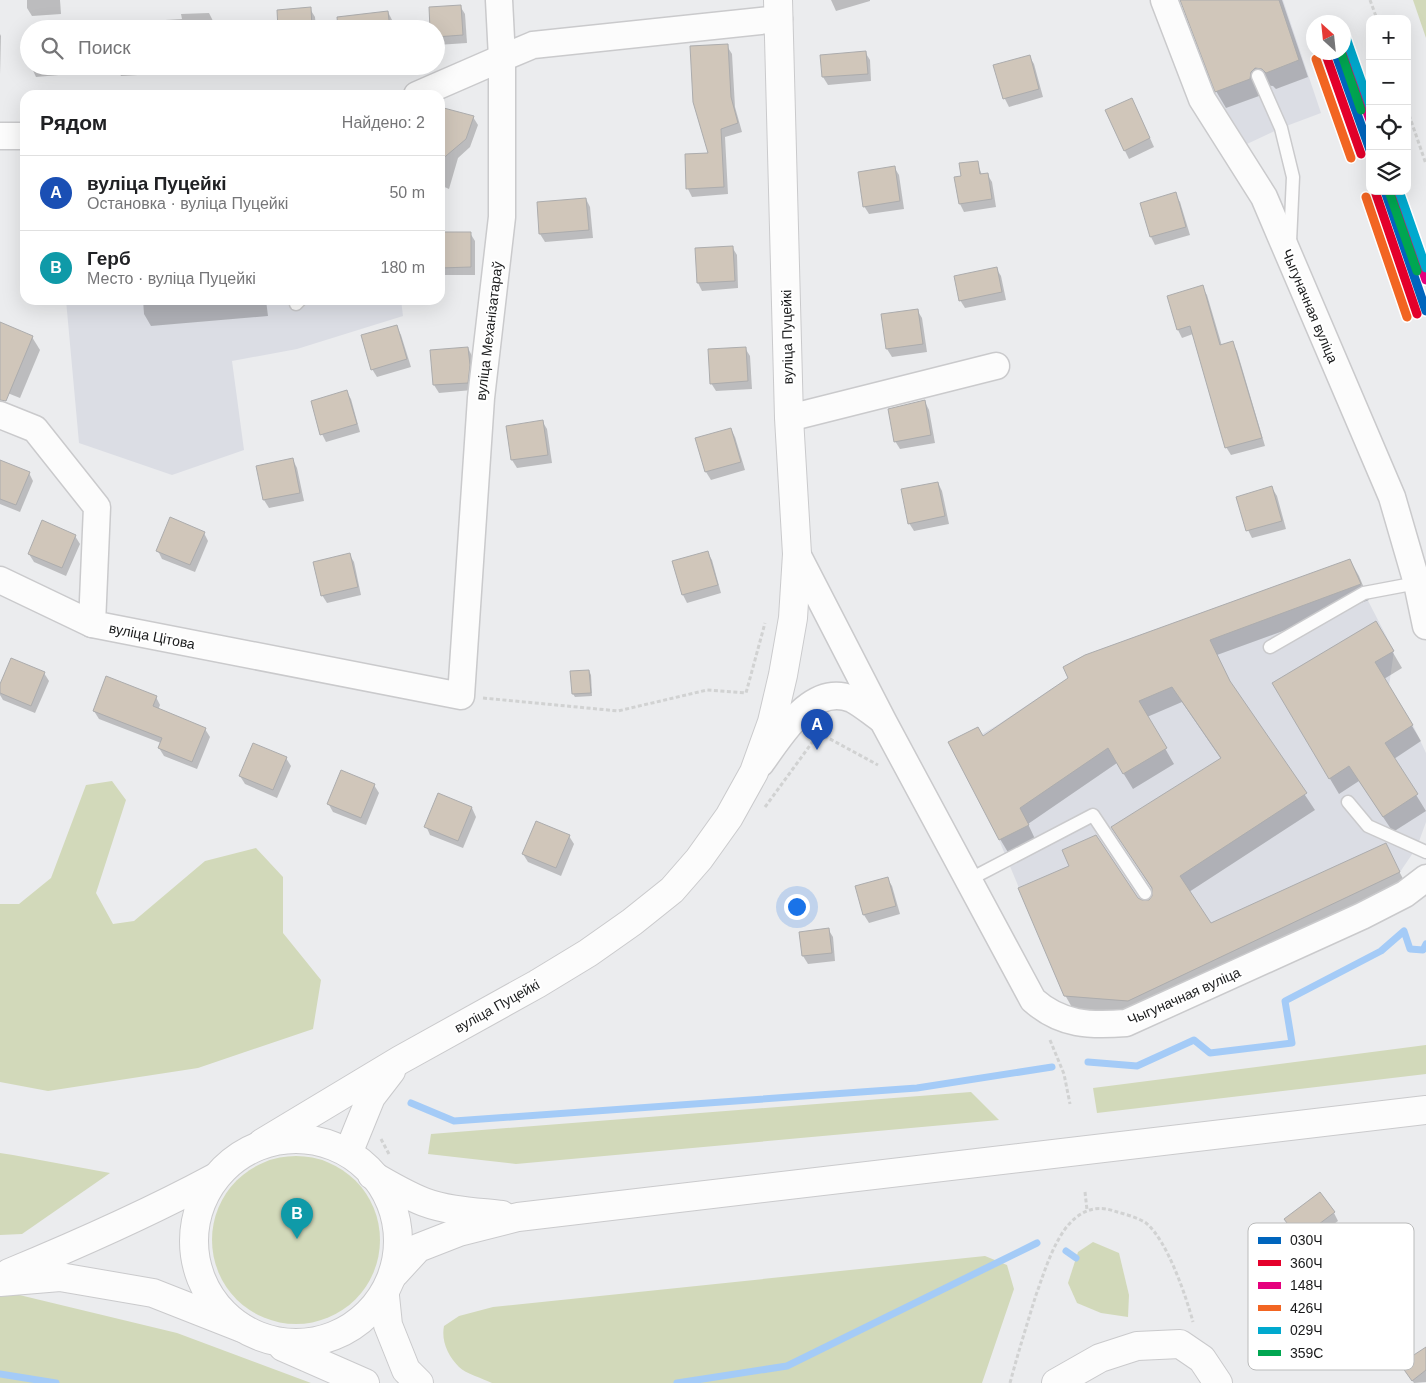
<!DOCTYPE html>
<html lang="ru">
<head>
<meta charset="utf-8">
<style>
	body { margin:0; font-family:Arial,sans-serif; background:#f6f6f6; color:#202124 }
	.controls { position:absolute; right:15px; top:15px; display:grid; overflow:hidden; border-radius:10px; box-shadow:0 5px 20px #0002 }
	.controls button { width:45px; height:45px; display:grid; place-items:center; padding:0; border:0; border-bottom:1px solid #e0e0e0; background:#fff; color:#202124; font:25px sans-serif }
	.compass { position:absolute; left:1306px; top:15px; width:45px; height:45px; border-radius:50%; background:#fff; box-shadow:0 5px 20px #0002; rotate:333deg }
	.you { position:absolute; left:796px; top:906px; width:18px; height:18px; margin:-12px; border:4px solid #fff; border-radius:50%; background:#1a73e8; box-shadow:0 0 0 8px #1a73e833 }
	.badge { display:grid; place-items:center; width:32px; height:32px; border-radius:50%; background:#2563eb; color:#fff; font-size:16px; font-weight:700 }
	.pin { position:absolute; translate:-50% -41px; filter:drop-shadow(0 1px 2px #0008) }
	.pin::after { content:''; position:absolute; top:26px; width:18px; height:15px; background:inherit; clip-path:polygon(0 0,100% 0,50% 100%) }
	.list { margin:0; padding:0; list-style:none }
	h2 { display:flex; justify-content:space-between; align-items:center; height:65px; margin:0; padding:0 20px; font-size:21px }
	h2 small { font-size:16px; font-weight:400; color:#757577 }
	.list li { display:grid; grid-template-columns:32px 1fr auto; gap:15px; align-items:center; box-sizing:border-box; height:75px; padding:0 20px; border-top:1px solid #e0e0e0 }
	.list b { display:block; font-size:19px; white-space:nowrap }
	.list p { margin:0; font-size:16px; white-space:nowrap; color:#757577 }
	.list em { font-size:16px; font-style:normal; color:#757577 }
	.icon { flex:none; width:28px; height:28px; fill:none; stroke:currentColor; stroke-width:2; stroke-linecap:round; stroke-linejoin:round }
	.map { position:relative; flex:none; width:1426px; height:1383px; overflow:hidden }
	.search { position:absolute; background:#fff; box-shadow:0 5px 20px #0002; left:20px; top:20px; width:425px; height:55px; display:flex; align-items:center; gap:12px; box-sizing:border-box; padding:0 18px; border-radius:28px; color:#757577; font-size:19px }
	.panel { position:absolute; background:#fff; box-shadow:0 5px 20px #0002; left:20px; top:90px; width:425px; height:215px; border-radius:15px }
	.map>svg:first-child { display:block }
	.built { fill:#dbdde4 }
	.green { fill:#d2d9ba }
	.shadow { fill:#0003 }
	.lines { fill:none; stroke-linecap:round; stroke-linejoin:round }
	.stream { stroke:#a4cbf7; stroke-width:7 }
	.building { fill:#d0c6ba; stroke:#acacad }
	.lane-casing { stroke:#cacacc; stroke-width:15 }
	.street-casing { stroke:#cacacc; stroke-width:29 }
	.secondary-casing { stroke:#cacacc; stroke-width:30 }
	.primary-casing { stroke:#cacacc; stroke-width:30 }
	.path { stroke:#d1d2d2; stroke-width:3; stroke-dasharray:4 2.5; stroke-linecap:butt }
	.lane { stroke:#fcfcfc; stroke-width:12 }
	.street { stroke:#fcfcfc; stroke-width:26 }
	.secondary { stroke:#fcfcfc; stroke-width:28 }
	.primary { stroke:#fcfcfc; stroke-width:28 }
	.rail-1-casing { stroke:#fff; stroke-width:12 }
	.rail-2-casing { stroke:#fff; stroke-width:12 }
	.rail-3-casing { stroke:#fff; stroke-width:12 }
	.rail-4-casing { stroke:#fff; stroke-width:12 }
	.rail-5-casing { stroke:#fff; stroke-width:12 }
	.rail-6-casing { stroke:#fff; stroke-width:12 }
	.rail-1 { stroke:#0065bd; stroke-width:9 }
	.rail-2 { stroke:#e4002b; stroke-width:9 }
	.rail-3 { stroke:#e5007d; stroke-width:9 }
	.rail-4 { stroke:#f26522; stroke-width:9 }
	.rail-5 { stroke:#00a9ce; stroke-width:9 }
	.rail-6 { stroke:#00a651; stroke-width:9 }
	.labels { text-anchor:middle; stroke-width:4.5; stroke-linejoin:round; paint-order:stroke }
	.street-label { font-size:14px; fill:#1a1b1c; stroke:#fff }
	.key { fill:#fff; stroke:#babbbb; stroke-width:1 }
	.key-label { font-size:14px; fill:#1a1b1c }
</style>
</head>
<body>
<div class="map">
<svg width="1426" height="1383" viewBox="0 0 1426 1383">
	<rect width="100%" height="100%" fill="#ebecee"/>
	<g class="built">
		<path d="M 1180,0 L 1283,0 L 1321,113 L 1281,128 L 1247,144 L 1214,92 Z"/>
		<path d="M 66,300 L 401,300 L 403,316 L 297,349 L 232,361 L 244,450 L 172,475 L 79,443 Z"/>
		<path d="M 1350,559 L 1364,593 L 1394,651 L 1389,686 L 1413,725 L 1426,753 L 1426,822 L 1417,847 L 1400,872 L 1128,1001 L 1064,996 L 999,840 L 948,742 L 978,727 L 982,734 L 999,724 L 1054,687 L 1069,681 L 1063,667 L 1085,655 Z"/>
	</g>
	<g class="green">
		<path d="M 1413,0 L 1426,0 L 1426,38 Z"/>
		<path d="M 112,781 L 126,800 L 96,893 L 113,924 L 134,921 L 205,861 L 256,848 L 283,877 L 283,933 L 321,980 L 313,1029 L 198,1068 L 48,1091 L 0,1082 L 0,904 L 19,904 L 51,878 L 86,785 Z"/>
		<path d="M 1426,1045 L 1426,1074 L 1097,1113 L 1093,1088 Z"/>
		<path d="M 971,1092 L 999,1120 L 516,1164 L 428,1154 L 431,1134 Z"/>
		<path d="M 0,1153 L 13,1155 L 110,1173 L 22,1234 L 0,1235 Z"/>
		<circle cx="296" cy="1240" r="84"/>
		<path d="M 1093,1242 L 1119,1253 L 1129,1295 L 1128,1317 L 1101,1313 L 1077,1303 L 1068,1283 L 1078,1252 Z"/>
		<path d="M 985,1256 L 1007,1265 L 1014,1289 L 982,1383 L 492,1383 C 482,1378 466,1374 459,1367 C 448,1356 441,1341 444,1326 L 459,1316 L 493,1307 Z"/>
		<path d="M 7,1292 L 177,1333 L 311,1383 L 0,1383 L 0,1293 Z"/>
	</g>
	<g class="shadow">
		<path d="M 27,0 L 60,0 L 61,14 L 32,16 L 27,8 Z"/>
		<path d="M 831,0 L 870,0 L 870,1 L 836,11 Z"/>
		<path d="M 1181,0 L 1282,0 L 1308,77 L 1276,89 L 1273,86 L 1265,85 L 1260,89 L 1259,96 L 1226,108 L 1216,91 Z"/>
		<path d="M 460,6 L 465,14 L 467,43 L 437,45 L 436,29 Z"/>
		<path d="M 310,9 L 315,17 L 316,29 L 279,29 Z"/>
		<path d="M 388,12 L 392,20 L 393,29 L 355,29 Z"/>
		<path d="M 209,13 L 213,21 L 214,29 L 114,29 L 114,23 L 182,19 L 181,14 Z"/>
		<path d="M 0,34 L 1,36 L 0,75 Z"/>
		<path d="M 727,46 L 732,54 L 735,107 L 742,132 L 725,137 L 728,194 L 692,197 L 688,189 L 709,154 Z"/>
		<path d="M 865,52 L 870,60 L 871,81 L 828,85 L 823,77 L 821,56 Z"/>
		<path d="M 1029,56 L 1034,64 L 1043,97 L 1009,107 L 1005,99 L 995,66 Z"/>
		<path d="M 31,66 L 70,66 L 70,74 L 36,77 Z"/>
		<path d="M 116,66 L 155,66 L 155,74 L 121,76 Z"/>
		<path d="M 1136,107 L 1154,147 L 1129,159 L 1125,151 Z"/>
		<path d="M 440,109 L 473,117 L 478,125 L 470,147 L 458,158 L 449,189 L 440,185 Z"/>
		<path d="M 977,162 L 982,175 L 987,174 L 992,182 L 996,207 L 964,212 L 960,204 L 956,178 L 962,177 Z"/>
		<path d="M 894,167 L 899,175 L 904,209 L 869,214 L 864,206 Z"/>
		<path d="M 1175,194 L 1180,202 L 1190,235 L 1155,245 L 1151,237 Z"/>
		<path d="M 586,199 L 590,207 L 593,238 L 545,242 L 540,234 Z"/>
		<path d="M 440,233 L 470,233 L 475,241 L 475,275 L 440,275 Z"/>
		<path d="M 732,247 L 737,255 L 738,288 L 702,291 L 698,283 Z"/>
		<path d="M 996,268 L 1001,276 L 1006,300 L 965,308 L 960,300 Z"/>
		<path d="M 1202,287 L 1207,295 L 1222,346 L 1232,343 L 1237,351 L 1265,446 L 1231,455 L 1226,447 L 1193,334 L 1182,338 L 1178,330 Z"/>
		<path d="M 143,300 L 266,300 L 268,316 L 151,326 L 144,314 Z"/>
		<path d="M 917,310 L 922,318 L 927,352 L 892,357 L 887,349 Z"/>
		<path d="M 0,324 L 32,337 L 40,350 L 20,398 L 0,390 Z"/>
		<path d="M 397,327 L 401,335 L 411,367 L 377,377 L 372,369 Z"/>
		<path d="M 468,348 L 472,356 L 474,374 L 472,390 L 439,393 L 434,385 Z"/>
		<path d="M 745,348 L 750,356 L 752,389 L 716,391 L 711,383 Z"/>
		<path d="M 346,391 L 351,399 L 360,432 L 326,442 L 322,434 Z"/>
		<path d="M 925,402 L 929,410 L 935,443 L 900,449 L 895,441 Z"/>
		<path d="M 542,421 L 547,429 L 552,463 L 517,468 L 512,460 L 507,427 Z"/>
		<path d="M 731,429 L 735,437 L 745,470 L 711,480 L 706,472 L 697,439 Z"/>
		<path d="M 293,460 L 297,468 L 304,501 L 269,508 L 264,500 L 258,467 Z"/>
		<path d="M 0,461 L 29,473 L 33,481 L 20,512 L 0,504 Z"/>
		<path d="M 938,483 L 942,491 L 949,524 L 914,531 L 909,523 Z"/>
		<path d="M 1272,488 L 1277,496 L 1286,529 L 1252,538 L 1248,530 Z"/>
		<path d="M 204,533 L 208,541 L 195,572 L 162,559 L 158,551 Z"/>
		<path d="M 75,536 L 80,544 L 66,576 L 34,562 L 29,554 Z"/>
		<path d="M 707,552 L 712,560 L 721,593 L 687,603 L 683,595 L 673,562 Z"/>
		<path d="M 349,554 L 354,562 L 361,595 L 327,603 L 322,595 Z"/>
		<path d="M 1350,560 L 1359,576 L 1369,600 L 1217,655 L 1234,689 L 1315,810 L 1189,892 L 1211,924 L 1385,845 L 1408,888 L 1137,1017 L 1074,1011 L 1065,995 L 1137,898 L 1145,902 L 1151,900 L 1154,892 L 1113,828 L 1221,759 L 1182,702 L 1147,717 L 1174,764 L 1133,789 L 1117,763 L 1028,824 L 1036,841 L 1009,854 L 1000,839 L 983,737 Z"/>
		<path d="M 1375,622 L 1402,668 L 1384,679 L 1421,741 L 1394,759 L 1426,811 L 1393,832 L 1359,781 L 1339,794 L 1273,683 Z"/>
		<path d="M 589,671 L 591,675 L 592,696 L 575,697 L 573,694 Z"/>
		<path d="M 44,673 L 49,681 L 35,713 L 3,700 L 0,695 L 0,687 Z"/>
		<path d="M 156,697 L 160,705 L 158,710 L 205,729 L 210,737 L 197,769 L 164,756 L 159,748 L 161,743 L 99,719 L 94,711 Z"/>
		<path d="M 286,758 L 291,766 L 277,798 L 245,784 L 240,776 Z"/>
		<path d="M 342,772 L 374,785 L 379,793 L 366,825 L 333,812 L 328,803 Z"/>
		<path d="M 439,795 L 472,808 L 476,817 L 463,848 L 430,835 L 426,826 Z"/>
		<path d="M 569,836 L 574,844 L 561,876 L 528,862 L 523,854 Z"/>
		<path d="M 887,878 L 892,886 L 900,914 L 869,923 L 864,915 L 857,886 Z"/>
		<path d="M 828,929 L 833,937 L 835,961 L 808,964 L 803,956 L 801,933 Z"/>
		<path d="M 1334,1213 L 1338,1221 L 1304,1246 L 1290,1227 Z"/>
		<path d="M 1426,1349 L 1426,1382 L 1414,1383 L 1406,1372 Z"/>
	</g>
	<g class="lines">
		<g class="stream">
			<path d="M 1088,1062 L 1137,1066 L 1194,1040 L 1210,1053 L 1292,1043 L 1285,1001 L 1381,951 L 1404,931 L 1410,949 L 1423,950 L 1426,944"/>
			<path d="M 411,1103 L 454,1121 L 917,1088 L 1052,1067"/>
			<path d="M 1066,1251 L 1076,1258"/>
			<path d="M 0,1374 L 56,1383"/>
			<path d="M 677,1383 L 787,1366 L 1037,1243"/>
		</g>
	</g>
	<g class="building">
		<path d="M 1180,0 L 1279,0 L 1299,60 L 1266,73 L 1262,69 L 1255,68 L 1251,72 L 1250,79 L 1215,92 Z"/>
		<path d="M 461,5 L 463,35 L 436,37 L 436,29 L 430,29 L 429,7 Z"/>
		<path d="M 311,7 L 312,29 L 278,29 L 277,10 Z"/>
		<path d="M 388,11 L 390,29 L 338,29 L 337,17 Z"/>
		<path d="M 728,44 L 731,97 L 738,123 L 721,129 L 724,187 L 686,189 L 685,154 L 708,153 L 693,102 L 690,46 Z"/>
		<path d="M 866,51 L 868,74 L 822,77 L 820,55 Z"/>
		<path d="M 1030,55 L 1039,89 L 1003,99 L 993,65 Z"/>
		<path d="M 1132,98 L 1150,138 L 1124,151 L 1105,110 Z"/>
		<path d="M 440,107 L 474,116 L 466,139 L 440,161 Z"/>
		<path d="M 978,161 L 980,174 L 988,173 L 992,199 L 959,204 L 954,177 L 961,176 L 959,163 Z"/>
		<path d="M 895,166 L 900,201 L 863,207 L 858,172 Z"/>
		<path d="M 1176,192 L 1186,227 L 1150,237 L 1140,203 Z"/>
		<path d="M 586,198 L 589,230 L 539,234 L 537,202 Z"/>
		<path d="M 440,232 L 471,232 L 471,267 L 440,268 Z"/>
		<path d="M 733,246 L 735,281 L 697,283 L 695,248 Z"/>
		<path d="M 997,267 L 1002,292 L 959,301 L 954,276 Z"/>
		<path d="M 1203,285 L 1220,345 L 1233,341 L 1262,438 L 1225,448 L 1190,326 L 1177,330 L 1167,296 Z"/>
		<path d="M 918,309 L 923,344 L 886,349 L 881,314 Z"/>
		<path d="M 0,322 L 33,336 L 6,401 L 0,400 Z"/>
		<path d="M 397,325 L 407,359 L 371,370 L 361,335 Z"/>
		<path d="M 468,347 L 470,365 L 468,383 L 433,385 L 430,350 Z"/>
		<path d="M 746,347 L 748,381 L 710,384 L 708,349 Z"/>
		<path d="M 347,390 L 357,424 L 320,435 L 311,401 Z"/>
		<path d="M 925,400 L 931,435 L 894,442 L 888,409 Z"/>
		<path d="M 543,420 L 548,455 L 511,460 L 506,426 Z"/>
		<path d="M 731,428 L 741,462 L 705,472 L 695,438 Z"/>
		<path d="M 293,458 L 300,493 L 263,500 L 256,466 Z"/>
		<path d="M 0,460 L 30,472 L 16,505 L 0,499 Z"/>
		<path d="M 938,482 L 945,516 L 908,524 L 901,489 Z"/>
		<path d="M 1272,486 L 1282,521 L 1246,531 L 1236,497 Z"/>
		<path d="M 170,517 L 205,532 L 190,565 L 156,551 Z"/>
		<path d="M 42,520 L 76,535 L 62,568 L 28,554 Z"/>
		<path d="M 708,551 L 718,585 L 682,595 L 672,561 Z"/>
		<path d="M 350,553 L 358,587 L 321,596 L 313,562 Z"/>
		<path d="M 1350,559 L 1361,584 L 1210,640 L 1230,681 L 1307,793 L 1180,876 L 1211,923 L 1386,843 L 1400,872 L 1128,1001 L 1064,996 L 1018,888 L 1069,866 L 1062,850 L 1096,835 L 1138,898 L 1142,900 L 1149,900 L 1152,896 L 1152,888 L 1111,827 L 1221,758 L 1172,687 L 1139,701 L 1167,748 L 1123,774 L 1108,748 L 1020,808 L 1029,825 L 999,840 L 948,742 L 978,727 L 983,736 L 1068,678 L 1063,667 L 1085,655 Z"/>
		<path d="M 1376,621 L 1394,651 L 1375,662 L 1413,725 L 1385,743 L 1418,794 L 1383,817 L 1349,766 L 1329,779 L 1272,683 Z"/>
		<path d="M 11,658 L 45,672 L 31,706 L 0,693 L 0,684 Z"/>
		<path d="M 589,670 L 591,693 L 572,694 L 570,671 Z"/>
		<path d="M 106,676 L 157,696 L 153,706 L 206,728 L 192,762 L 158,748 L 162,738 L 93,711 Z"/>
		<path d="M 253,743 L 287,757 L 273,790 L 239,776 Z"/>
		<path d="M 341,770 L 375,784 L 361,818 L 327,804 Z"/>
		<path d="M 438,793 L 472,807 L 458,841 L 424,827 Z"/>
		<path d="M 536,821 L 570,835 L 556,868 L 522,854 Z"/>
		<path d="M 888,877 L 896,906 L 863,915 L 855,886 Z"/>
		<path d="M 829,928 L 832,953 L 802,956 L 799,932 Z"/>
		<path d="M 1320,1192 L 1335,1212 L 1299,1239 L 1284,1219 Z"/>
		<path d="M 1426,1347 L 1426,1370 L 1412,1381 L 1400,1364 Z"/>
	</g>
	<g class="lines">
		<defs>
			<g id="lane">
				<path d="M 1258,76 L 1281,128 L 1293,177 L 1290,242"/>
				<path d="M 296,304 L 300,300"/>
				<path d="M 1270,647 L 1364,593 L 1417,583"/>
				<path d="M 1348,802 L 1368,826 L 1426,852"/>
				<path d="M 970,881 L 978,875 L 1093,815 L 1145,893"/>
			</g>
			<g id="street">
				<path d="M 499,0 L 502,58 L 533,45 L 779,19"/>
				<path d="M 1164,0 L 1202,99 L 1264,197 L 1392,497 L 1417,583 L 1426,626"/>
				<path d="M 0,136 L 25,136"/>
				<path d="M 0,415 L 35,429 L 97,507 L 92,624 L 461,696 L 481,398 L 502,217 L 502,58 L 417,95"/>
				<path d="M 789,418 L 996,366"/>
				<path d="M 797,554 L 883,721 L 1033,1000 C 1061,1025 1090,1026 1126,1023 L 1362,916 L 1405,894 L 1426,878"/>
				<path d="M 0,580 L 92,624"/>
				<path d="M 761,763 C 781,736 811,682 852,699 C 862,704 872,713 881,719"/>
			</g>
			<g id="secondary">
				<path d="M 262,1143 L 400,1060 L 537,984 L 588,953 L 632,922 L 672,890 L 699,859 L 729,817 L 754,772 L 772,722 L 783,675 L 793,618 L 797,554 L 789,418 L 778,0"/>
				<path d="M 349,1151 L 371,1097 L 391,1071"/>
				<path d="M 9,1273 C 79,1244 147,1214 214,1178"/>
				<path d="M 0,1282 L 60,1277 L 153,1293 L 242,1328"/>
				<path d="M 1056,1383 L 1100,1358 L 1137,1346 L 1180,1344 L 1202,1359 L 1218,1383"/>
			</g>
			<g id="primary">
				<circle cx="296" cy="1241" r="102"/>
				<path d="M 372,1175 C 389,1185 406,1195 424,1202 C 448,1211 476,1212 502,1215"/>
				<path d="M 395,1273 L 418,1248 L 459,1232 L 518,1217 L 1426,1110"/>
				<path d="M 385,1296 L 388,1325 L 406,1370 L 419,1383"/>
				<path d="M 283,1347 L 365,1383"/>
			</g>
		</defs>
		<use href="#lane" class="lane-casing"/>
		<use href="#street" class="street-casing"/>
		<use href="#secondary" class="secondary-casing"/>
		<use href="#primary" class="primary-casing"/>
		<g class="path">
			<path d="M 1370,0 L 1377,19"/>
			<path d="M 1407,109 L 1426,164"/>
			<path d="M 483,698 L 618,711 L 707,690 L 746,693 L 765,623"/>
			<path d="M 765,807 L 819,733 L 878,765"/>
			<path d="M 1050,1040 L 1064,1074 L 1070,1104"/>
			<path d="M 381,1139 L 390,1156"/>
			<path d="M 1085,1192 L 1087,1210"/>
			<path d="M 1010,1383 C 1018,1353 1027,1324 1036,1295 C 1044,1273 1051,1249 1065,1229 C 1078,1212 1094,1204 1114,1211 C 1124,1214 1137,1217 1146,1223 C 1167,1240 1186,1296 1193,1322"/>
		</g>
		<use href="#lane" class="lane"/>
		<use href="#street" class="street"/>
		<use href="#secondary" class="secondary"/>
		<use href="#primary" class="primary"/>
		<defs>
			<g id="rail-1">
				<path d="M 1335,52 L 1370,150"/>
				<path d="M 1385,191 L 1426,311"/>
			</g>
			<g id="rail-2">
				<path d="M 1326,55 L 1361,154"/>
				<path d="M 1376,194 L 1417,314"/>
			</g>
			<g id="rail-3">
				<path d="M 1344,49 L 1370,120"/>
				<path d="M 1396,191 L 1426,280"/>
			</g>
			<g id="rail-4">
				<path d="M 1316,59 L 1351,158"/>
				<path d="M 1366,197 L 1407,317"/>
			</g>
			<g id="rail-5">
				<path d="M 1344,32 L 1370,106"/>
				<path d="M 1399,191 L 1426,268"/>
			</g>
			<g id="rail-6">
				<path d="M 1341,52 L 1361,110"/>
				<path d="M 1390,194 L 1417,271"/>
			</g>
		</defs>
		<use href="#rail-1" class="rail-1-casing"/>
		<use href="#rail-2" class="rail-2-casing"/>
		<use href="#rail-3" class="rail-3-casing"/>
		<use href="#rail-4" class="rail-4-casing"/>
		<use href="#rail-5" class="rail-5-casing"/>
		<use href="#rail-6" class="rail-6-casing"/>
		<use href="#rail-1" class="rail-1"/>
		<use href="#rail-2" class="rail-2"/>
		<use href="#rail-3" class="rail-3"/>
		<use href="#rail-4" class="rail-4"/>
		<use href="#rail-5" class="rail-5"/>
		<use href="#rail-6" class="rail-6"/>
	</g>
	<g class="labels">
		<g class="street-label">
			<text transform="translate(1310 306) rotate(67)" y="5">Чыгуначная вуліца</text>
			<text transform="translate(489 331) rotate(-83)" y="5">вуліца Механізатараў</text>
			<text transform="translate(787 337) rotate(-91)" y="5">вуліца Пуцейкі</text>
			<text transform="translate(152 636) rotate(11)" y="5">вуліца Цітова</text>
			<text transform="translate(1184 996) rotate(-24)" y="5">Чыгуначная вуліца</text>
			<text transform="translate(497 1006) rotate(-29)" y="5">вуліца Пуцейкі</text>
		</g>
	</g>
	<rect x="1248" y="1223" width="166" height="147" rx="8" class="key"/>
	<rect x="1258" y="1237" width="23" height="7" fill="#0065bd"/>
	<rect x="1258" y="1260" width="23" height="6" fill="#e4002b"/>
	<rect x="1258" y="1282" width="23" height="7" fill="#e5007d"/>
	<rect x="1258" y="1305" width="23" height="6" fill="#f26522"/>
	<rect x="1258" y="1327" width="23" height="7" fill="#00a9ce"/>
	<rect x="1258" y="1350" width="23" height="6" fill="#00a651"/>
	<g class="key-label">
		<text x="1290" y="1245">030Ч</text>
		<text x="1290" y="1268">360Ч</text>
		<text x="1290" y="1290">148Ч</text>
		<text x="1290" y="1313">426Ч</text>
		<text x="1290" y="1335">029Ч</text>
		<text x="1290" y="1358">359С</text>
	</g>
</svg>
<div class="controls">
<button>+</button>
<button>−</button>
<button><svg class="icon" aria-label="locate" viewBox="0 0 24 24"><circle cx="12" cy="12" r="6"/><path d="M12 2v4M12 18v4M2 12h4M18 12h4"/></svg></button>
<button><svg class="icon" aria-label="layers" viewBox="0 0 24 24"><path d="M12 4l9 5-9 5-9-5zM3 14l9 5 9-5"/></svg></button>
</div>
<svg class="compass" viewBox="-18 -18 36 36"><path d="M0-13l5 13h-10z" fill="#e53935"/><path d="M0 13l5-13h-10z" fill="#757577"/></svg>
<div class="you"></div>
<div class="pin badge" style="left:817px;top:750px;background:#1a4fb4">A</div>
<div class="pin badge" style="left:297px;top:1239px;background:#0f9aa8">B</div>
<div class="search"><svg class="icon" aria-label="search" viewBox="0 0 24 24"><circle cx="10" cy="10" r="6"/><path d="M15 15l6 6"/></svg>Поиск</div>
<section class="panel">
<h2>Рядом<small>Найдено: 2</small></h2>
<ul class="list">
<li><span class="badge" style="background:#1a4fb4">A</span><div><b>вуліца Пуцейкі</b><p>Остановка · вуліца Пуцейкі</p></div><em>50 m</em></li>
<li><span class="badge" style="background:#0f9aa8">B</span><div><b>Герб</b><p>Место · вуліца Пуцейкі</p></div><em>180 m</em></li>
</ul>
</section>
</div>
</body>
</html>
